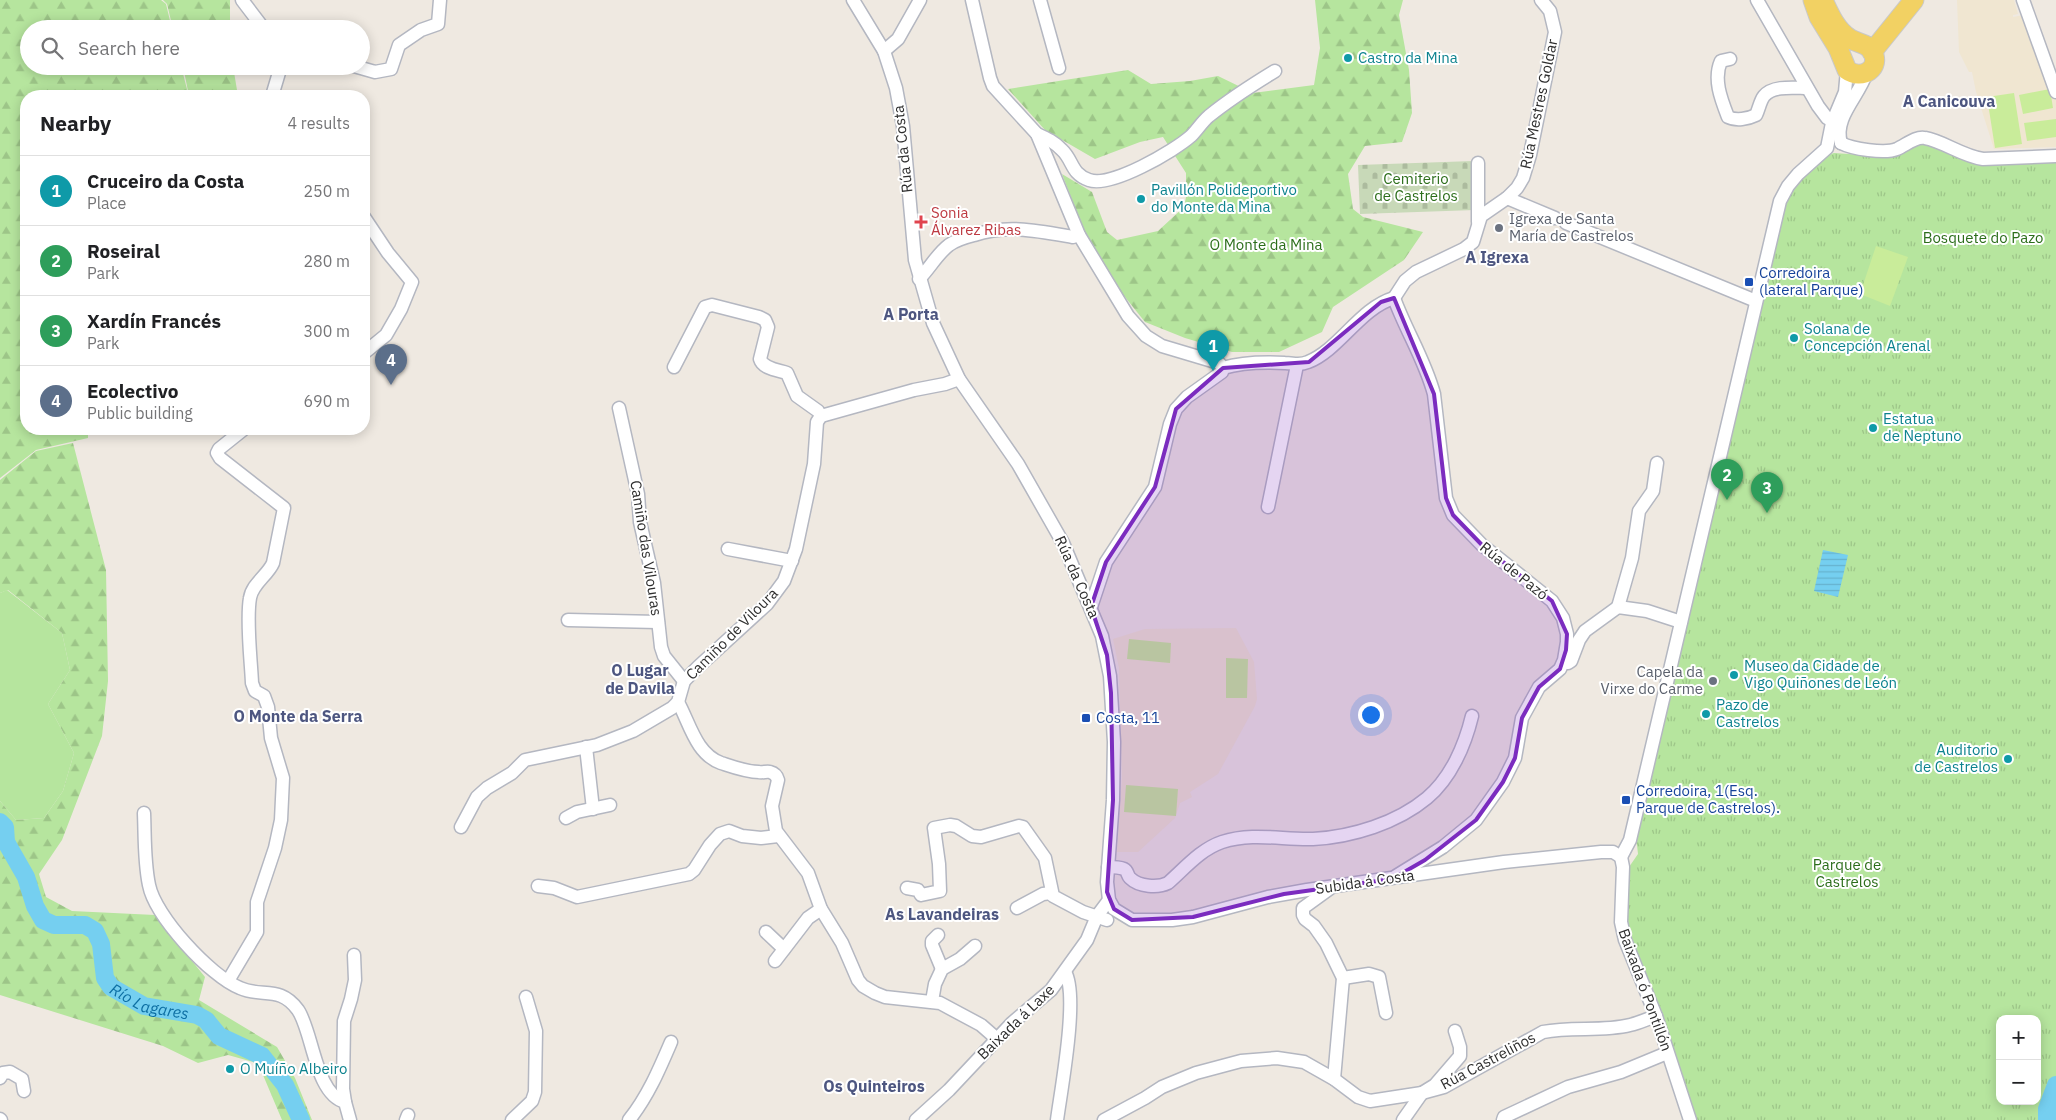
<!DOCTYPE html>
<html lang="en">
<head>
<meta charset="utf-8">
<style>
	body { margin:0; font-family:"IBM Plex Sans",sans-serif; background:#f6f6f6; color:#202124 }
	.controls { position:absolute; right:15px; bottom:15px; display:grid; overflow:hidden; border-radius:10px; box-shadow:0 2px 12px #0003 }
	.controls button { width:45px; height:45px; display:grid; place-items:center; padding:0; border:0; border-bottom:1px solid #e0e0e0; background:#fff; color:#202124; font:25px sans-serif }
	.you { position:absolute; left:1370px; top:714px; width:18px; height:18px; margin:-12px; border:4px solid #fff; border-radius:50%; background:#1a73e8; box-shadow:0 0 0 8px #1a73e833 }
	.badge { display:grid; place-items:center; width:32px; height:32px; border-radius:50%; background:#1a73e8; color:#fff; font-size:16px; font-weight:700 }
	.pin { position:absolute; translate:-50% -41px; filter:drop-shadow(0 1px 2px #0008) }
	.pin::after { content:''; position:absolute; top:26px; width:18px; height:15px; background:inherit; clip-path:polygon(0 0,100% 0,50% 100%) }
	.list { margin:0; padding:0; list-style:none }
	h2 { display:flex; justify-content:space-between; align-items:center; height:65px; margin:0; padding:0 20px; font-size:21px }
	h2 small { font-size:16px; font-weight:400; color:#757577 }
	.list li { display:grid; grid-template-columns:32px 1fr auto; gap:15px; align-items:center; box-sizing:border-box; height:70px; padding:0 20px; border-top:1px solid #e0e0e0 }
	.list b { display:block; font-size:19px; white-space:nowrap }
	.list p { margin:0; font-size:16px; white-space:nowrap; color:#757577 }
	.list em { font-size:16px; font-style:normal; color:#757577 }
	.icon { flex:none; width:28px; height:28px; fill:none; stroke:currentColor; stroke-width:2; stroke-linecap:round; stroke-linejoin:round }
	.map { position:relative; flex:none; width:2056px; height:1120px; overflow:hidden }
	.search { position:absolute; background:#fff; box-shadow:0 2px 12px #0003; left:20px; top:20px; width:350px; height:55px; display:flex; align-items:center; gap:12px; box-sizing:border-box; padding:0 18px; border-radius:28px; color:#757577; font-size:19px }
	.panel { position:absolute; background:#fff; box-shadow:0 2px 12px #0003; left:20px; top:90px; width:350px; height:345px; border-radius:20px }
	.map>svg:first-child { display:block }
	.education { fill:#f0e6d1 }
	.grass { fill:#b6e59e }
	.forest { fill:url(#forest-firs) }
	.cemetery { fill:url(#cemetery-stones) }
	.park { fill:url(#park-tufts); fill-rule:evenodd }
	.pitch { fill:#c9ec9a }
	.water { fill:url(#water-rules) }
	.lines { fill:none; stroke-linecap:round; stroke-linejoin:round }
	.river { stroke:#75cff0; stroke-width:18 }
	.minor-casing { stroke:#b4b7c1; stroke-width:15 }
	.primary-casing { stroke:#c9c9c9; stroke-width:21 }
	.minor { stroke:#fff; stroke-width:12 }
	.primary { stroke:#f2d163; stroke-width:19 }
	.marked { fill:#7b2cbf; fill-opacity:0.2; stroke:#7b2cbf; stroke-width:4; stroke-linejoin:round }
	.culture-dot { fill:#0f9aa8; stroke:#fff; stroke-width:2 }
	.health-dot { fill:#e0444e; stroke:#fff; stroke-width:2 }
	.worship-dot { fill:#6b7280; stroke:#fff; stroke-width:2 }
	.transit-dot { fill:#1a4fb4; stroke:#fff; stroke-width:2 }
	.labels { text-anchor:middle; stroke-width:4; stroke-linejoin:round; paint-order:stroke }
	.culture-label { font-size:15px; fill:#0d838f; stroke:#fff; text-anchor:start }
	.street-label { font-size:15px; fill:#2e2e2e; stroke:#fff }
	.park-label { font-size:15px; fill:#2c6e1b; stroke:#fff }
	.health-label { font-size:15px; fill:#be3a42; stroke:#fff; text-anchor:start }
	.worship-label { font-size:15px; fill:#5b616d; stroke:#fff; text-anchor:start }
	.transit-label { font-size:15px; fill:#164399; stroke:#fff; text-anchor:start }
	.neighbourhood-label { font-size:16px; font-weight:bold; fill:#4d5680; stroke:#fff }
	.water-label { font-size:16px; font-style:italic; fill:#0d6fa3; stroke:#fff }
</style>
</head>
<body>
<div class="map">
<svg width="2056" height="1120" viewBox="0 0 2056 1120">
	<defs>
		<pattern id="forest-firs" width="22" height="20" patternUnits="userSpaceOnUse" patternTransform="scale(1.25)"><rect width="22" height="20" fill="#b6e59e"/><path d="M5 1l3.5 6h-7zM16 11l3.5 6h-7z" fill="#9dc588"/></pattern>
		<pattern id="cemetery-stones" width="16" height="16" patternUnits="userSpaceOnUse" patternTransform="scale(1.25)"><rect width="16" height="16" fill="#c8d9b8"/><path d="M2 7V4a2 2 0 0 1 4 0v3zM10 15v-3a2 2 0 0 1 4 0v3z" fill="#acbb9e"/></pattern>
		<pattern id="park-tufts" width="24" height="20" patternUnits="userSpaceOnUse" patternTransform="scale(1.25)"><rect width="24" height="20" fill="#b6e59e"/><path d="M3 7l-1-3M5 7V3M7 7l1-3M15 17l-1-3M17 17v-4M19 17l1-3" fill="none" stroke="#9dc588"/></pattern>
		<pattern id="water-rules" width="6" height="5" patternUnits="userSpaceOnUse" patternTransform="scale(1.25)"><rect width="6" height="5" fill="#75cff0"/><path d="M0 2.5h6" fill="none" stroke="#66b2ce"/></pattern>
	</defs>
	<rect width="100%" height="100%" fill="#efe9e1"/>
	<g class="education">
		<path d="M 1957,0 L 2014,0 L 2018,14 L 2013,15 L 2013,17 L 2024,15 L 2028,18 L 2056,100 L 2056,147 L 1994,149 L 1976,92 L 1972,72 L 1969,72 L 1959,52 Z"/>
		<path d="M 1236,628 L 1254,662 L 1257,699 L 1255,706 L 1218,774 L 1190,792 L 1192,797 L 1180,803 L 1175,818 L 1138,852 L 1117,852 L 1122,778 L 1119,668 L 1113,639 L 1145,629 Z"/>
	</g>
	<path class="grass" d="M 7,590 L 62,633 L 70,670 L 48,704 L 74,753 L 63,791 L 44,818 L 16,820 L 0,801 L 0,593 Z"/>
	<g class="forest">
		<path d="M 0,0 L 161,0 L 166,4 L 172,29 L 29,29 L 29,66 L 181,66 L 188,93 L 187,96 L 26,96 L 26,429 L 88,429 L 88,438 L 36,450 L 0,478 Z"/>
		<path d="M 163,0 L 230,0 L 230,29 L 173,29 L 167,4 Z"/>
		<path d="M 1315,0 L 1403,0 L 1399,15 L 1409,70 L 1412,113 L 1402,142 L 1365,146 L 1348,174 L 1353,209 L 1363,217 L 1423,232 L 1404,260 L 1333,307 L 1322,332 L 1279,352 L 1232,352 L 1185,338 L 1145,322 L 1117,287 L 1085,234 L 1062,174 L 1092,192 L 1107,232 L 1117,240 L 1158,231 L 1184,207 L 1186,197 L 1186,173 L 1163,137 L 1140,142 L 1095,159 L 1045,130 L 1008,89 L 1128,70 L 1151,84 L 1190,81 L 1218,76 L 1253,93 L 1314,85 L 1320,48 Z"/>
		<path d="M 183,66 L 233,66 L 238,96 L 189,96 Z"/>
		<path d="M 73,443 L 106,570 L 108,681 L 102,736 L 62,840 L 39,874 L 46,897 L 72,911 L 155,915 L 205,977 L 199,1000 L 277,1047 L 295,1078 L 312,1120 L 282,1120 L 263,1075 L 253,1062 L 228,1055 L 198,1063 L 163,1046 L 0,995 L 0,801 L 16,820 L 44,818 L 63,791 L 74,753 L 48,704 L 70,670 L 62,633 L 8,590 L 0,593 L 0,480 L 36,451 Z"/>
	</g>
	<path class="cemetery" d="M 1473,161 L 1475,210 L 1360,214 L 1358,165 Z"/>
	<path class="park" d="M 1924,142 L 1974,162 L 2056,160 L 2056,1120 L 1695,1120 L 1626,921 L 1629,867 L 1638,854 L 1637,845 L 1634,838 L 1783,204 L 1791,190 L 1825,156 L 1834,153 L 1892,157 ZM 2000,1019 L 2037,1019 L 2037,1101 L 2000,1101 Z"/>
	<g class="pitch">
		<path d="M 2050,89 L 2053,108 L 2023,114 L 2019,95 Z"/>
		<path d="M 2014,93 L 2022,144 L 1995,148 L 1987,97 Z"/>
		<path d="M 2056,119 L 2056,137 L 2027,141 L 2024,123 Z"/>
		<path d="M 1876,246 L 1908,257 L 1890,306 L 1860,294 Z"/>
		<path d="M 1129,639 L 1171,643 L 1170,663 L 1127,659 Z"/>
		<path d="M 1226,658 L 1248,659 L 1247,698 L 1226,698 Z"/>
		<path d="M 1126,785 L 1178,789 L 1176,816 L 1124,812 Z"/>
	</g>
	<path class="water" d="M 1823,550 L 1848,555 L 1838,597 L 1814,591 Z"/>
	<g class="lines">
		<g class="river">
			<path id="s1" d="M 0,822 L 5,827 L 6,842 L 26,877 L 35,906 L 43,920 L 54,925 L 85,925 L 95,931 L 101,944 L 105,978 L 111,987 L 144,1006 L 197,1015 L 206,1020 L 219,1036 L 262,1056 L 285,1085 L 301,1120"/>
			<path d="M 2047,1120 L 2047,1109 L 2056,1085"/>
		</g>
		<defs>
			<g id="minor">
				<path d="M 242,0 L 264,29"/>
				<path d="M 853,0 L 884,51 L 896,88 L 903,126 L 915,260 L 933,323 L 959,379 L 1018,464 L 1063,543 L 1102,636 L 1110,676 L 1114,742 L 1113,800 L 1107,882 L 1109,900 L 1114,909 L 1132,920 L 1172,920 L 1193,917 L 1268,897 L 1307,890 L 1504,862 L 1601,852 L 1613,852 L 1621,857"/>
				<path d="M 972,0 L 990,78 L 993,86 L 1037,134 L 1079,235 L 1128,316 L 1146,336 L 1162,346 L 1219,363 L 1223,368"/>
				<path d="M 1040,0 L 1059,68"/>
				<path d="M 1757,0 L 1818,106 L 1827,118 L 1838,124"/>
				<path d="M 2023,0 L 2056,92"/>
				<path d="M 884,51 L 898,39 L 920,0"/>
				<path d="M 1730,59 L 1721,61 C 1713,79 1721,99 1728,117 C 1736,121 1748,119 1756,115 C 1759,109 1760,101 1764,96 C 1773,85 1795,88 1807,88"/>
				<path d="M 354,66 L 375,72 L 391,69 L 399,45 L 421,30 L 438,24 L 440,0"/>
				<path d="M 272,96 L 281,66"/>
				<path d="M 1037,134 C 1046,138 1055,142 1062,150 C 1073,160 1071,174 1089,180 C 1111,188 1174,151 1191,136 C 1197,130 1202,122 1209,116 C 1230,99 1252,85 1275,71"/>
				<path d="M 1841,143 C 1852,149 1885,154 1897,149 C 1906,145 1916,136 1925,138 C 1943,141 1962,156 1983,159 L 2056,156"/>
				<path d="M 1841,143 C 1833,118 1859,96 1866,74"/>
				<path d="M 1478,163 L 1478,222"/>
				<path d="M 1507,198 L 1555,218"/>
				<path d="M 364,217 L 388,253 L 412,282 L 401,309 L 386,335 L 364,353"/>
				<path d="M 1566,223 L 1756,301"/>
				<path d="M 919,279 C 930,268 937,254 949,245 C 956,240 966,237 974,235 C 1008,224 1039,231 1073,237 L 1079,235"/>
				<path d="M 1394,298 C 1406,331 1425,360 1434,394 L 1446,498 L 1453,515 L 1482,545 L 1552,601 L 1563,618 L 1567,634 L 1567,642 L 1564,660 L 1560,669 L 1539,687 L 1522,718 L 1515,758 L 1503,782 L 1476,820 L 1443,847 L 1396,876"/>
				<path d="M 1394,298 L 1405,281 L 1416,272 L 1464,249 L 1473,242 L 1481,216 L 1507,198 L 1517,188 L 1523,178 L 1530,155 L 1555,32 L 1550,11 L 1541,0"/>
				<path d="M 674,367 L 705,307 L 712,305 L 759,317 L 765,320 L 768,327 L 760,359 C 763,369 778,370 787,373 L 797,396 L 818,411 L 821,416"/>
				<path d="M 619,408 L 638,494 L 640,522 L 654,583 L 661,647 L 664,656 L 684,681"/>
				<path d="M 1268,507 L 1297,365"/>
				<path d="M 728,549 L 792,561"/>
				<path d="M 1091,607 L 1106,562 L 1155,487 L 1170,424 L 1176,409 L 1187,397 L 1222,372 L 1223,368 C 1243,362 1265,362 1285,363 C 1294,363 1299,366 1308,362 C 1339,350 1360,308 1394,298"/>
				<path d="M 1618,607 L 1632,558 L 1639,511 L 1653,491 L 1657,463"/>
				<path d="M 568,620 L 658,622"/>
				<path d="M 1568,663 L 1571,661 L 1579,640 L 1585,631 L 1618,607 L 1647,611 L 1681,622"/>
				<path d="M 678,702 C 690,724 696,754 721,763 C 733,767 746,772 759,772 C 762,773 767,771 770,772 C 774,773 777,776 778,780 L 772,806 L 776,831 L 808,873 L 821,909 L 842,943 L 858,980 L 863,986 L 875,993 L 885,997 L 940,1003 L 981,1025 L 997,1039"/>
				<path d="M 586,747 L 593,809"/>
				<path d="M 144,813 C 145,837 144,861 149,885 C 155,916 210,976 240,988 C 262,998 280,985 298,1010 C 313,1032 315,1094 345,1102 L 350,1120"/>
				<path d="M 566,818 L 577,812 L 610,805"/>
				<path d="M 461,827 L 477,797 L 487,788 L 512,773 L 525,760 L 597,745 L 633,731 L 672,708 L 678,702 L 684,681 L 698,667 L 767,604 L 784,581 L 796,549 L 814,464 L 817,422 L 821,416 L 914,390 L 945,384 L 959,379"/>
				<path d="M 1621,857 L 1630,840 L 1780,201 L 1788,186 L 1798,174 L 1827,148 L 1832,123 L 1845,92 L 1847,70"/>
				<path d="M 1621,857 L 1623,867 L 1621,922 L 1625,940 L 1656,1016 L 1690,1120"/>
				<path d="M 1108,867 C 1113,867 1119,867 1124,869 C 1128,871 1127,875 1130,878 C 1139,887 1158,888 1168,883 C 1185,868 1201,849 1222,842 C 1253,832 1282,840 1313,839 C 1352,837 1397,823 1427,798 C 1451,778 1465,745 1472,716"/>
				<path d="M 538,886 L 554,888 L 577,897 L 689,874 L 694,870 L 710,845 L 720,834 L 729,831 L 742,836 L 761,838 L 778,836"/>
				<path d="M 1332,887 L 1303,908 L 1303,915 L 1305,919 L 1314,926 L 1326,943 L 1343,978 L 1334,1079"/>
				<path d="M 907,888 L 918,890 L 921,895 L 940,891 L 939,864 L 934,828 L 950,825 L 956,826 L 972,836 L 981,837 L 1019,826 L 1023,827 L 1045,858 L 1053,896 L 1083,912 L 1107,920"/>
				<path d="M 1017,908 L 1043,894 L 1051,893"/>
				<path d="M 766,932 L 784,949"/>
				<path d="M 938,935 L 932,941 L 932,945 L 942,969"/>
				<path d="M 775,961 L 808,918 L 821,909"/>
				<path d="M 1343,978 L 1369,974 L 1379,977 L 1386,1013"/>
				<path d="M 228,981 L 257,932 L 257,902 L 275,848 L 281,820 L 283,778 L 271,738 L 268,707 L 264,696 L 255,691 L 252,683 C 251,660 246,620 250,598 C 252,584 268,575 273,563 L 284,508 L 220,458 L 217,453 L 219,449 L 244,429"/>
				<path d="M 932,1001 L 935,984 L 942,969 L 960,959 L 975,946"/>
				<path d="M 0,1078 L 3,1073 L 10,1072 L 22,1079 L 24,1091"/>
				<path d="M 345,1102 L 343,1089 L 344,1021 L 351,999 L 355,980 L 354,955"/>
				<path d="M 0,1119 L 1,1120"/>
				<path d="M 406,1120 L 408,1115"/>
				<path d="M 512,1120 L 532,1101 L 535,1092 L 536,1031 L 526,997"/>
				<path d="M 629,1120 C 648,1096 659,1070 671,1042"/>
				<path d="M 916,1120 L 949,1090 L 1012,1023 L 1051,990 L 1087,940 L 1097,916 L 1109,900"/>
				<path d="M 1057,1120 C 1061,1090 1079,995 1065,972"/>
				<path d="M 1104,1120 L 1145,1098 L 1162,1087 L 1196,1073 L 1241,1061 L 1277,1058 L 1304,1062 L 1334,1079 L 1358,1097 L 1370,1101 L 1422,1093 L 1444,1087 L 1543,1032 C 1572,1026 1602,1032 1630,1025 C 1639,1023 1647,1019 1656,1016"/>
				<path d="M 1403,1120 L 1422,1093 L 1435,1085 L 1460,1056 L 1460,1047 L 1455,1031"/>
				<path d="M 1503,1120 L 1504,1117 L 1568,1087 L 1621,1072 L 1667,1053"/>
			</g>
			<g id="primary">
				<path d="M 1813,0 L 1819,17 L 1838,48 L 1847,70 C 1862,81 1882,68 1872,51 C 1867,43 1856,43 1849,38 C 1836,30 1829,13 1823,0"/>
				<path d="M 1872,52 L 1914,0"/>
			</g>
		</defs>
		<use href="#minor" class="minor-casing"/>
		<use href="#primary" class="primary-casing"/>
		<use href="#minor" class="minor"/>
		<use href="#primary" class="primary"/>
	</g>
	<path class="marked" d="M 1394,298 L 1434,394 L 1446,498 L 1453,515 L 1482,545 L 1552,601 L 1567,634 L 1566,650 L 1560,669 L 1539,687 L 1522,718 L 1515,758 L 1503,782 L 1476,820 L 1425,860 L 1392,879 L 1284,894 L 1193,917 L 1132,920 L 1114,909 L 1107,892 L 1113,800 L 1111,693 L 1107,655 L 1091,607 L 1106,562 L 1155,487 L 1176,409 L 1223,368 L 1309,362 L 1381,302 Z"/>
	<g class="culture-dot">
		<circle cx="1348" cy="58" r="5"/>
		<circle cx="1141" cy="199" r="5"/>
		<circle cx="1794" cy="338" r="5"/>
		<circle cx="1873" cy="428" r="5"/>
		<circle cx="1734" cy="675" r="5"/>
		<circle cx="1706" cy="714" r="5"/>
		<circle cx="2008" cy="759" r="5"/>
		<circle cx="230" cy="1069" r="5"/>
	</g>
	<path class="health-dot" d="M918.5 214.5h5v5h5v5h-5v5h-5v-5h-5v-5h5z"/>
	<g class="worship-dot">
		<circle cx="1499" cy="228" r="5"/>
		<circle cx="1713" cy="681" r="5"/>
	</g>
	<g class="transit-dot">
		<rect x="1744" y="277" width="10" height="10" rx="2.5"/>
		<rect x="1081" y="713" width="10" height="10" rx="2.5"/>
		<rect x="1621" y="795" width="10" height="10" rx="2.5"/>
	</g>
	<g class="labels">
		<g class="culture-label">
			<text x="1358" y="63">Castro da Mina</text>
			<text x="1151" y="195">Pavillón Polideportivo<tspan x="1151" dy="17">do Monte da Mina</tspan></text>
			<text x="1804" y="334">Solana de<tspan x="1804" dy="17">Concepción Arenal</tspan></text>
			<text x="1883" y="424">Estatua<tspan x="1883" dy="17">de Neptuno</tspan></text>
			<text x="1744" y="671">Museo da Cidade de<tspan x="1744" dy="17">Vigo Quiñones de León</tspan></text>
			<text x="1716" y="710">Pazo de<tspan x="1716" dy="17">Castrelos</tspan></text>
			<text x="1998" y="755" text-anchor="end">Auditorio<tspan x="1998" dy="17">de Castrelos</tspan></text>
			<text x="240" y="1074">O Muíño Albeiro</text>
		</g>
		<g class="street-label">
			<text transform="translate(1539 104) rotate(-78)" y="5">Rúa Mestres Goldar</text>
			<text transform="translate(903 149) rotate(-96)" y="5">Rúa da Costa</text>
			<text transform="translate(646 548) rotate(81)" y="5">Camiño das Vilouras</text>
			<text transform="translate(1514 571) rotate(39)" y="5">Rúa de Pazó</text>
			<text transform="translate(1077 577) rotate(66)" y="5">Rúa da Costa</text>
			<text transform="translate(732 634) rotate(-45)" y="5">Camiño de Viloura</text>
			<text transform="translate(1365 882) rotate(-8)" y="5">Subida á Costa</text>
			<text transform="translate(1645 990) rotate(70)" y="5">Baixada ó Pontillón</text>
			<text transform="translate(1016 1022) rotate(-44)" y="5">Baixada á Laxe</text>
			<text transform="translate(1488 1061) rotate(-28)" y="5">Rúa Castreliños</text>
		</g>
		<g class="park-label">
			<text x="1416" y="184">Cemiterio<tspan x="1416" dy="17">de Castrelos</tspan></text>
			<text x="1983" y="243">Bosquete do Pazo</text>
			<text x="1266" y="250">O Monte da Mina</text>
			<text x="1847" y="870">Parque de<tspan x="1847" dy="17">Castrelos</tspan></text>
		</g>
		<g class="health-label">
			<text x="931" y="218">Sonia<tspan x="931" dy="17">Álvarez Ribas</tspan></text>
		</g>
		<g class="worship-label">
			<text x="1509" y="224">Igrexa de Santa<tspan x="1509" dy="17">María de Castrelos</tspan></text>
			<text x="1703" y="677" text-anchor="end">Capela da<tspan x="1703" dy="17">Virxe do Carme</tspan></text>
		</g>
		<g class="transit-label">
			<text x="1759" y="278">Corredoira<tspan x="1759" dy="17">(lateral Parque)</tspan></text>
			<text x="1096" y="723">Costa, 11</text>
			<text x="1636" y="796">Corredoira, 1(Esq.<tspan x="1636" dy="17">Parque de Castrelos).</tspan></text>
		</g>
		<g class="neighbourhood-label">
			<text x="1949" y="107">A Canicouva</text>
			<text x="1497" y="263">A Igrexa</text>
			<text x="911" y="320">A Porta</text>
			<text x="640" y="676">O Lugar<tspan x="640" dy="18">de Davila</tspan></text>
			<text x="298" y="722">O Monte da Serra</text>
			<text x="942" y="920">As Lavandeiras</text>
			<text x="874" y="1092">Os Quinteiros</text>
		</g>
		<g class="water-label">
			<text dy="6" stroke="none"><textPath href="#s1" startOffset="265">Río Lagares</textPath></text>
		</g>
	</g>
</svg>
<div class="controls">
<button>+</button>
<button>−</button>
</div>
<div class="you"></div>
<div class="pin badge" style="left:1213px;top:371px;background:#0f9aa8">1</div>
<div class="pin badge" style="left:1727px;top:500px;background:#2e9e5b">2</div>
<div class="pin badge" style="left:1767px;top:513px;background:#2e9e5b">3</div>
<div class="pin badge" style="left:391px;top:385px;background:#5c6f8a">4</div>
<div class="search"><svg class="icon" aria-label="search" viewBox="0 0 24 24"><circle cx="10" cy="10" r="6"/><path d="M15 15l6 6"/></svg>Search here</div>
<section class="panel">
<h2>Nearby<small>4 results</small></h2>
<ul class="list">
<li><span class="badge" style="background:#0f9aa8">1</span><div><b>Cruceiro da Costa</b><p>Place</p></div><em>250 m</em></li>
<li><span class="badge" style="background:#2e9e5b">2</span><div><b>Roseiral</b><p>Park</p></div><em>280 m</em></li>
<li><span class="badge" style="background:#2e9e5b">3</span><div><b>Xardín Francés</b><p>Park</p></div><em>300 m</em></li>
<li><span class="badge" style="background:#5c6f8a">4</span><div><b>Ecolectivo</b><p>Public building</p></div><em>690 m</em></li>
</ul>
</section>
</div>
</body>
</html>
